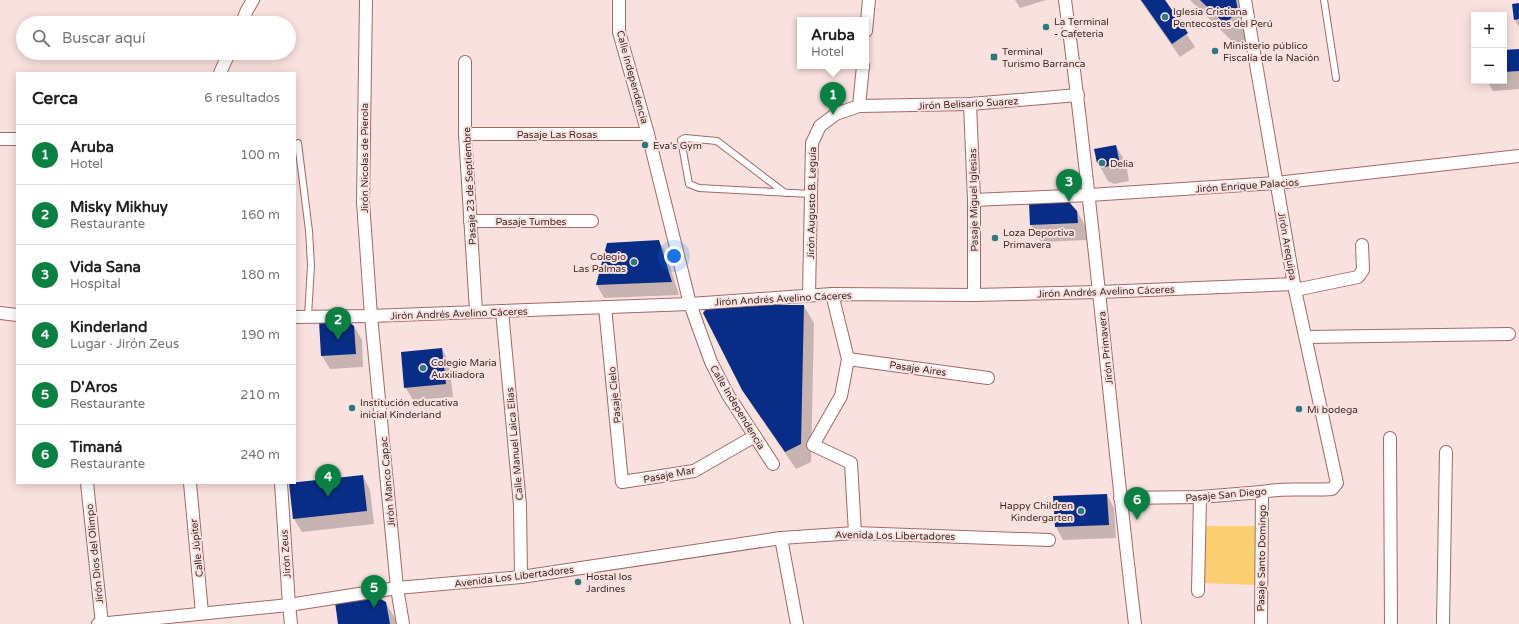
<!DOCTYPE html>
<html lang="es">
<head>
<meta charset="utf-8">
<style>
	body { margin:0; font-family:"Varela Round",sans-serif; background:#f2f2f2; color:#202124 }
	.controls { position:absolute; right:12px; top:12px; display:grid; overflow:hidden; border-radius:0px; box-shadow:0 2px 10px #0003 }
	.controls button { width:36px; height:36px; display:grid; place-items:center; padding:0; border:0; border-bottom:1px solid #e0e0e0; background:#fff; color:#202124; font:20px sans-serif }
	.you { position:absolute; left:674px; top:256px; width:14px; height:14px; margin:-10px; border:3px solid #fff; border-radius:50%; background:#1a73e8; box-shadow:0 0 0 6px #1a73e833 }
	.badge { display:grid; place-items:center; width:26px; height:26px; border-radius:50%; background:#0b8043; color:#fff; font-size:13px; font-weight:700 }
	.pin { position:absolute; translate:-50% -33px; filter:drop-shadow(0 1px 2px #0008) }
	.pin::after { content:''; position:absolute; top:21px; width:14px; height:12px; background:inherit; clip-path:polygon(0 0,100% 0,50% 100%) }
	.popup { position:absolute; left:797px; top:17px; width:72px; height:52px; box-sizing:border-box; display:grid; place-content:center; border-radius:0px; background:#fff; filter:drop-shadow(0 1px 3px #0005); font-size:13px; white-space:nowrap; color:#757577 }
	.popup b { font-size:15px; color:#202124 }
	.popup::after { content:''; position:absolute; left:50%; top:100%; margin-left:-8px; border:8px solid transparent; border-top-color:#fff }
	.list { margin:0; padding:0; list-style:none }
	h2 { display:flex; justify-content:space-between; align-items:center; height:52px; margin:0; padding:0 16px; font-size:17px }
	h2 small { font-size:13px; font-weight:400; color:#757577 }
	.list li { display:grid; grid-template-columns:26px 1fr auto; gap:12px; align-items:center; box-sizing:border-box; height:60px; padding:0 16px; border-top:1px solid #e0e0e0 }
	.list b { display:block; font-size:15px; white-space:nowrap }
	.list p { margin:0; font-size:13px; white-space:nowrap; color:#757577 }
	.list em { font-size:13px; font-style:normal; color:#757577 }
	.icon { flex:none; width:22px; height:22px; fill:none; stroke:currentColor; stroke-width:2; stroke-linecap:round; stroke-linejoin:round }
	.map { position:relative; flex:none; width:1519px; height:624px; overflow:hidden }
	.search { position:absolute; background:#fff; box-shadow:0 2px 10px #0003; left:16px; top:16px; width:280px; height:44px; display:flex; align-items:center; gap:10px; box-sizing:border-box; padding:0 14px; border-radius:22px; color:#757577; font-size:15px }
	.panel { position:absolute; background:#fff; box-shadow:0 2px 10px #0003; left:16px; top:72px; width:280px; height:412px; border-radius:0px }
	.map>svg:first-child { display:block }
	.green { fill:#fcce72 }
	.shadow { fill:#0003 }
	.building { fill:#082d87 }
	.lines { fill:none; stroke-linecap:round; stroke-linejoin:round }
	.service-casing { stroke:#9f6a67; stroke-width:8 }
	.minor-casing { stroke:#9f6a67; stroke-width:14 }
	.service { stroke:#fff; stroke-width:6 }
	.minor { stroke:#fff; stroke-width:12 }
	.poi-dot { fill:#2e777e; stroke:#f9e1df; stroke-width:1.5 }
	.labels { text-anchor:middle; stroke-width:4; stroke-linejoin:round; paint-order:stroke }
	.poi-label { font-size:10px; fill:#412b29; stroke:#f9e1df; text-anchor:start }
	.street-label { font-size:10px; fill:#412b29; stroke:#f9e1df }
</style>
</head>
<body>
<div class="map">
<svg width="1519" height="624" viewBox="0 0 1519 624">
	<rect width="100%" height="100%" fill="#f9e1df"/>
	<path class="green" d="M 1204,526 L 1255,526 L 1256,585 L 1204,583 Z"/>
	<g class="shadow">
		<path d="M 1015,0 L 1046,0 L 1020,8 Z"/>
		<path d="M 1140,0 L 1164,0 L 1195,47 L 1180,57 Z"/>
		<path d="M 1190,0 L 1246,0 L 1251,36 L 1239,48 Z"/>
		<path d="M 1519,4 L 1519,27 L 1515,20 Z"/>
		<path d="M 1519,50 L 1519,89 L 1493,91 L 1487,81 L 1504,81 L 1504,51 Z"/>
		<path d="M 1116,146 L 1126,163 L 1129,181 L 1114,184 L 1108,181 L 1098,163 Z"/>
		<path d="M 1030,205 L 1077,211 L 1087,229 L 1087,240 L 1041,242 L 1031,225 Z"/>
		<path d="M 659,241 L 666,254 L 679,295 L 604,298 L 597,285 Z"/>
		<path d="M 804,306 L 814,323 L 811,462 L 796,469 L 754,408 L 743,390 Z"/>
		<path d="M 354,326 L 362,340 L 363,367 L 330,369 L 322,356 Z"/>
		<path d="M 442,349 L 449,362 L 453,397 L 413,400 L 405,387 Z"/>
		<path d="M 363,476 L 370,490 L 374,524 L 302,532 L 294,519 Z"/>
		<path d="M 1107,495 L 1114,508 L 1116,538 L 1063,540 L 1056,527 Z"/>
		<path d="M 386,603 L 396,620 L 396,624 L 339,624 Z"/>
	</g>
	<g class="building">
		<path d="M 1141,0 L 1165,0 L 1188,33 L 1172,44 Z"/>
		<path d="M 1200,0 L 1236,0 L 1238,11 L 1225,24 Z"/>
		<path d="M 1519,3 L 1519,19 L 1514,20 L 1512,4 Z"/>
		<path d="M 1519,49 L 1519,71 L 1504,72 L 1504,50 Z"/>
		<path d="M 1116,145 L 1120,164 L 1104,167 L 1097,163 L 1094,149 Z"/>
		<path d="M 1069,202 L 1077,211 L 1078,223 L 1030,225 L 1029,204 Z"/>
		<path d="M 659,240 L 672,282 L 596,285 L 607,243 Z"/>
		<path d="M 709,305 L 804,305 L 801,444 L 785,452 L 742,390 L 703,313 Z"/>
		<path d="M 346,320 L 354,326 L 356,354 L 321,356 L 319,321 Z"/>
		<path d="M 442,348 L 446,384 L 404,388 L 401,352 Z"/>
		<path d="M 363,475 L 367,511 L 293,519 L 289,483 Z"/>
		<path d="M 1107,494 L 1109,525 L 1055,527 L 1053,496 Z"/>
		<path d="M 375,596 L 386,602 L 390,624 L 338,624 L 335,602 Z"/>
	</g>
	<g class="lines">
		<defs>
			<g id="service">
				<path d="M 1324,0 L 1336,78"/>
				<path d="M 298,143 L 309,231 L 311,265 L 308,316"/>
				<path d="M 785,193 L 717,141 L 685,138 L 681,140 L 689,184 L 699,188 L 811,194"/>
			</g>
			<g id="minor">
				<path d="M 366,0 L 363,202 L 371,316 L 397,588 L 403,624"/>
				<path d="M 619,0 L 619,32 L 648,134 L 690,304 L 711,362 L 728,395 L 773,464"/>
				<path d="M 1065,0 C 1093,207 1110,416 1135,624"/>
				<path d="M 242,23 L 247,10 L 253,0"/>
				<path d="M 866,31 L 869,0"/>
				<path d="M 465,62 L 465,134 L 476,311"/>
				<path d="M 220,73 L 229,53"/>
				<path d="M 970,104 L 974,200 L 974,295"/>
				<path d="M 859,106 L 863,66"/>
				<path d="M 465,134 L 648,134"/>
				<path d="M 0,139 L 17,139"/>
				<path d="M 974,200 L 1089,195 L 1276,183 L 1519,156"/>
				<path d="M 470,221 L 592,221"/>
				<path d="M 1295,290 L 1358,277 L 1363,270 L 1362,245"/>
				<path d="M 832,294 L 848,359 L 841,396 L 813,445 L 851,463 L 855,533"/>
				<path d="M 809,295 L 812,143 L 820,126 L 836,114 L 859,106 L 970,104 L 1078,95"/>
				<path d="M 605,307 L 622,482 L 694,471 L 755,436"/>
				<path d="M 502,311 L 520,505 L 521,577"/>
				<path d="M 0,313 L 17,315"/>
				<path d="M 295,317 L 371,316 L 690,304 L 832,294 L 974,295 L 1099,292 L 1294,284"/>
				<path d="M 1306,337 L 1509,334"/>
				<path d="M 848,359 L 988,378"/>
				<path d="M 1390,438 L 1391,624"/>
				<path d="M 87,483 L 102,624"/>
				<path d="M 190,483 L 202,613"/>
				<path d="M 281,483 L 289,605 L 291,624"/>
				<path d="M 1120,498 L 1200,497 L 1262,492 C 1285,487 1309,491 1332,489 L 1337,483 L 1295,290 L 1245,0"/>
				<path d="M 781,538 L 797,624"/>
				<path d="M 1198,591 L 1200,497"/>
				<path d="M 98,624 L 289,605 L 397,588 L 521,577 L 781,538 L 855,533 L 1049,540"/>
				<path d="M 1261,624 L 1262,492"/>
				<path d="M 1443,624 L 1446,452"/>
			</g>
		</defs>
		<use href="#service" class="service-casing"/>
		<use href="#minor" class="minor-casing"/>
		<use href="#service" class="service"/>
		<use href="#minor" class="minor"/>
	</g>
	<g class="poi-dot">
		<circle cx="1165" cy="17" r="4"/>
		<circle cx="1046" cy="27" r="4"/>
		<circle cx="1215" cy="51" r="4"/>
		<rect x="990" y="53" width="8" height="8" rx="2"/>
		<circle cx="645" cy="145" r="4"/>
		<circle cx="1102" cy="163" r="4"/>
		<circle cx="995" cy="238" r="4"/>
		<circle cx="634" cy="262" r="4"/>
		<circle cx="423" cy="368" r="4"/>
		<circle cx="352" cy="408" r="4"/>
		<circle cx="1299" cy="409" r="4"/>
		<circle cx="1081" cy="511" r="4"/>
		<circle cx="578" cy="582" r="4"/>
	</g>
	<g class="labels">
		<g class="poi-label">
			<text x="1173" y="15">Iglesia Cristiana<tspan x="1173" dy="12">Pentecostes del Perú</tspan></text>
			<text x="1054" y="25">La Terminal<tspan x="1054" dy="12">- Cafeteria</tspan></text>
			<text x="1223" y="49">Ministerio público<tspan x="1223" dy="12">Fiscalía de la Nación</tspan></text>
			<text x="1002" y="55">Terminal<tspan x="1002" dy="12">Turismo Barranca</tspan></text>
			<text x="653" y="149">Eva's Gym</text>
			<text x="1110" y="167">Delia</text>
			<text x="1003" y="236">Loza Deportiva<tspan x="1003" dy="12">Primavera</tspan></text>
			<text x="626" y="260" text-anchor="end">Colegio<tspan x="626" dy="12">Las Palmas</tspan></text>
			<text x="431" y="366">Colegio Maria<tspan x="431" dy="12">Auxiliadora</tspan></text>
			<text x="360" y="406">Institución educativa<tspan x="360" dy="12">inicial Kinderland</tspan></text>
			<text x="1307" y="413">Mi bodega</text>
			<text x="1073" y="509" text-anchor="end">Happy Children<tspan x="1073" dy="12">Kindergarten</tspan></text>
			<text x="586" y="580">Hostal los<tspan x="586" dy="12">Jardines</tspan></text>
		</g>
		<g class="street-label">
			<text transform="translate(633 77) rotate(75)" y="4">Calle Independencia</text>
			<text transform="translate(968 103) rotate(-3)" y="4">Jirón Belisario Suarez</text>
			<text x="557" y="138">Pasaje Las Rosas</text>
			<text transform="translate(364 158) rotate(-90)" y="4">Jirón Nicolas de Pierola</text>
			<text transform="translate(1247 185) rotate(-4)" y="4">Jirón Enrique Palacios</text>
			<text transform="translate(469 186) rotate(-93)" y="4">Pasaje 23 de Septiembre</text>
			<text transform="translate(973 200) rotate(-91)" y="4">Pasaje Miguel Iglesias</text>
			<text transform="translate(811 203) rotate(-89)" y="4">Jirón Augusto B. Leguía</text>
			<text x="531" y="225">Pasaje Tumbes</text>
			<text transform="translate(1288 246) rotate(80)" y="4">Jirón Arequipa</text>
			<text transform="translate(1106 291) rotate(-2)" y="4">Jirón Andrés Avelino Cáceres</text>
			<text transform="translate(783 298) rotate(-3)" y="4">Jirón Andrés Avelino Cáceres</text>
			<text transform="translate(459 313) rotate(-2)" y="4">Jirón Andrés Avelino Cáceres</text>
			<text transform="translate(1105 348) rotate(-96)" y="4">Jirón Primavera</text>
			<text transform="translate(918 368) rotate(8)" y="4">Pasaje Aires</text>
			<text transform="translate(614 395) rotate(-96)" y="4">Pasaje Cielo</text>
			<text transform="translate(738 407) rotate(59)" y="4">Calle Independencia</text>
			<text transform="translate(514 444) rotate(-95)" y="4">Calle Manuel Laica Elias</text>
			<text transform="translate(669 474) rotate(-11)" y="4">Pasaje Mar</text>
			<text transform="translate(387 482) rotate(-95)" y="4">Jirón Manco Capac</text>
			<text transform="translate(1226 494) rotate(-5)" y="4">Pasaje San Diego</text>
			<text transform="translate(895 535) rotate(1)" y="4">Avenida Los Libertadores</text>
			<text transform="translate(196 548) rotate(-96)" y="4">Calle Júpiter</text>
			<text transform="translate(94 554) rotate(-96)" y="4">Jirón Dios del Olimpo</text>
			<text transform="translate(285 554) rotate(-94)" y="4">Jirón Zeus</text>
			<text transform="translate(1261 558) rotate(-89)" y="4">Pasaje Santo Domingo</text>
			<text transform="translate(514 576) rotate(-7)" y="4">Avenida Los Libertadores</text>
		</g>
	</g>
</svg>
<div class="controls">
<button>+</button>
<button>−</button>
</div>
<div class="you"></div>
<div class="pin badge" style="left:833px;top:115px">1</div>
<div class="popup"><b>Aruba</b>Hotel</div>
<div class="pin badge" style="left:338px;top:340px">2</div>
<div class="pin badge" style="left:1069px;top:202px">3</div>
<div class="pin badge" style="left:328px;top:497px">4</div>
<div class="pin badge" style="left:374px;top:608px">5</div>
<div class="pin badge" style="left:1137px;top:520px">6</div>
<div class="search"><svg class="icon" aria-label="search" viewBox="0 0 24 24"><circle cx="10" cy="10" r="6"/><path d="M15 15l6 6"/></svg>Buscar aquí</div>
<section class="panel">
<h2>Cerca<small>6 resultados</small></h2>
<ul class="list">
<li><span class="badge">1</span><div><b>Aruba</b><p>Hotel</p></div><em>100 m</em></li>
<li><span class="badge">2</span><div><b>Misky Mikhuy</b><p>Restaurante</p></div><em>160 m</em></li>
<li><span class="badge">3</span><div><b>Vida Sana</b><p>Hospital</p></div><em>180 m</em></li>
<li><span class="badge">4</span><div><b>Kinderland</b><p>Lugar · Jirón Zeus</p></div><em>190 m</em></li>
<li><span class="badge">5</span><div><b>D'Aros</b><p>Restaurante</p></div><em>210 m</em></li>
<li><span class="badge">6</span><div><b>Timaná</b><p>Restaurante</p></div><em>240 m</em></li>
</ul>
</section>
</div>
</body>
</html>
